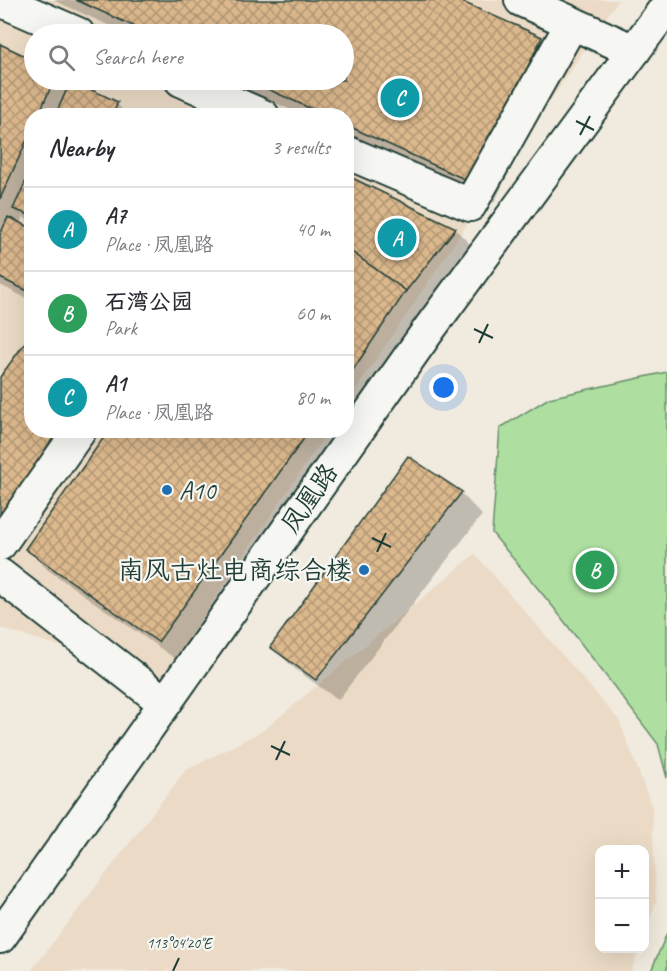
<!DOCTYPE html>
<html lang="en">
<head>
<meta charset="utf-8">
<style>
	body { margin:0; font-family:Caveat,"LXGW WenKai TC",sans-serif; background:#f2f2f3; color:#2b2b33 }
	.controls { position:absolute; right:18px; bottom:18px; display:grid; overflow:hidden; border-radius:12px; box-shadow:0 6px 24px #0002 }
	.controls button { width:54px; height:54px; display:grid; place-items:center; padding:0; border:0; border-bottom:2px solid #e1e1e2; background:#fff; color:#2b2b33; font:30px sans-serif }
	.you { position:absolute; left:444px; top:388px; width:21px; height:21px; margin:-15px; border:4px solid #fff; border-radius:50%; background:#1a73e8; box-shadow:0 0 0 9px #1a73e833 }
	.badge { display:grid; place-items:center; width:39px; height:39px; border-radius:50%; background:#1f6fb2; color:#fff; font-size:20px; font-weight:700 }
	.pin { position:absolute; translate:-50% -50%; border:3px solid #fff; box-shadow:0 2px 6px #0006 }
	.list { margin:0; padding:0; list-style:none }
	h2 { display:flex; justify-content:space-between; align-items:center; height:78px; margin:0; padding:0 24px; font-size:26px }
	h2 small { font-size:20px; font-weight:400; color:#7c7c81 }
	.list li { display:grid; grid-template-columns:39px 1fr auto; gap:18px; align-items:center; box-sizing:border-box; height:84px; padding:0 24px; border-top:2px solid #e1e1e2 }
	.list b { display:block; font-size:22px; white-space:nowrap }
	.list p { margin:0; font-size:20px; white-space:nowrap; color:#7c7c81 }
	.list em { font-size:20px; font-style:normal; color:#7c7c81 }
	.icon { flex:none; width:33px; height:33px; fill:none; stroke:currentColor; stroke-width:2; stroke-linecap:round; stroke-linejoin:round }
	.map { position:relative; flex:none; width:667px; height:971px; overflow:hidden }
	.search { position:absolute; background:#fff; box-shadow:0 6px 24px #0002; left:24px; top:24px; width:330px; height:66px; display:flex; align-items:center; gap:15px; box-sizing:border-box; padding:0 21px; border-radius:33px; color:#7c7c81; font-size:22px }
	.panel { position:absolute; background:#fff; box-shadow:0 6px 24px #0002; left:24px; top:108px; width:330px; height:330px; border-radius:24px }
	.map>svg:first-child { display:block }
	.built { fill:#ebdbc6; fill-rule:evenodd }
	.park { fill:#aedfa0; stroke:#668e6a; stroke-width:1.5 }
	.shadow { fill:#0003 }
	.building { fill:url(#building-cross-hatch); stroke:#1f3d34; stroke-width:1.5 }
	.lines { fill:none; stroke-linecap:round; stroke-linejoin:round }
	.minor-casing { stroke:#1f3d34; stroke-width:36 }
	.minor { stroke:#f6f6f2; stroke-width:32 }
	.ticks { fill:none; stroke:#1f3d34; stroke-width:2 }
	.poi-dot { fill:#1f6fb2; stroke:#f6f6f2; stroke-width:2 }
	.labels { text-anchor:middle; stroke-width:4.5; stroke-linejoin:round; paint-order:stroke }
	.poi-label { font-size:26px; fill:#1f3d34; stroke:#f6f6f2; text-anchor:start }
	.street-label { font-size:26px; fill:#1f3d34; stroke:#f6f6f2 }
	.ticks-label { font-size:15px; text-anchor:middle; fill:#1f3d34; stroke:#f6f6f2; stroke-width:4.5; stroke-linejoin:round; paint-order:stroke }
</style>
</head>
<body>
<div class="map">
<svg width="667" height="971" viewBox="0 0 667 971">
	<defs>
		<pattern id="building-cross-hatch" width="8" height="8" patternUnits="userSpaceOnUse" patternTransform="scale(1.5)"><rect width="8" height="8" fill="#dcb88d"/><path d="M0 0l8 8M0 8l8-8" fill="none" stroke="#b29774"/></pattern>
	</defs>
	<rect width="100%" height="100%" fill="#f1eade"/>
	<filter id="ink" filterUnits="userSpaceOnUse"><feTurbulence type="fractalNoise" baseFrequency=".0167" numOctaves="2"/><feDisplacementMap in="SourceGraphic" scale="12" xChannelSelector="R" yChannelSelector="G"/><feConvolveMatrix kernelMatrix="1 2 1 2 8 2 1 2 1" color-interpolation-filters="sRGB"/></filter>
	<g filter="url(#ink)">
		<g class="built">
			<path d="M 0,0 L 618,0 L 347,403 L 346,116 L 32,116 L 32,430 L 328,431 L 162,677 L 0,628 ZM 34,34 L 344,34 L 344,80 L 34,80 Z"/>
			<path d="M 475,554 L 619,720 L 652,807 L 656,902 L 645,934 L 644,850 L 600,850 L 600,948 L 639,949 L 631,971 L 31,971 L 185,771 L 264,730 Z"/>
		</g>
		<g class="park">
			<path d="M 667,372 L 667,778 L 658,744 L 554,608 L 492,533 L 500,428 L 549,398 Z"/>
			<path d="M 667,933 L 667,971 L 651,971 Z"/>
		</g>
		<g class="shadow">
			<path d="M 53,0 L 454,0 L 541,38 L 562,60 L 494,203 L 346,135 L 346,116 L 304,116 L 226,80 L 344,80 L 344,34 L 128,34 Z"/>
			<path d="M 0,45 L 34,61 L 34,80 L 65,80 L 70,85 L 117,104 L 129,116 L 32,116 L 32,225 L 23,216 L 20,224 L 32,229 L 32,301 L 0,285 Z"/>
			<path d="M 346,177 L 455,229 L 476,250 L 428,312 L 361,411 L 180,662 L 48,570 L 27,549 L 111,430 L 346,430 Z"/>
			<path d="M 0,380 L 32,430 L 101,430 L 16,548 L 0,536 Z"/>
			<path d="M 461,493 L 482,515 L 338,700 L 294,668 L 272,647 Z"/>
		</g>
		<g class="building">
			<path d="M 76,0 L 458,0 L 542,37 L 473,183 L 346,125 L 346,116 L 327,116 L 248,80 L 344,80 L 344,34 L 151,34 Z"/>
			<path d="M 0,44 L 34,60 L 34,80 L 54,80 L 38,116 L 32,116 L 32,129 L 0,199 Z"/>
			<path d="M 71,80 L 118,102 L 112,116 L 55,116 Z"/>
			<path d="M 32,168 L 32,216 L 13,209 Z"/>
			<path d="M 346,175 L 456,228 L 406,291 L 346,248 Z"/>
			<path d="M 8,217 L 32,228 L 32,293 L 0,278 L 0,235 Z"/>
			<path d="M 346,248 L 406,291 L 346,380 Z"/>
			<path d="M 32,333 L 32,430 L 64,430 L 0,520 L 0,377 Z"/>
			<path d="M 109,430 L 310,430 L 158,642 L 25,549 Z"/>
			<path d="M 408,456 L 462,492 L 316,680 L 270,647 Z"/>
		</g>
		<g class="lines">
			<defs>
				<g id="minor">
					<path d="M 0,0 L 78,34"/>
					<path d="M 521,0 L 634,51"/>
					<path d="M 181,80 L 263,116"/>
					<path d="M 346,152 L 470,205 L 572,23"/>
					<path d="M 0,544 L 80,430"/>
					<path d="M 0,575 L 165,703"/>
					<path d="M 0,937 L 430,328 L 667,6"/>
				</g>
			</defs>
			<use href="#minor" class="minor-casing"/>
			<use href="#minor" class="minor"/>
		</g>
	</g>
	<path class="ticks" d="M 576,121 L 594,130M 580,135 L 590,116M 474,329 L 493,338M 479,343 L 488,324M 372,538 L 391,547M 377,552 L 386,533M 271,746 L 290,755M 276,760 L 285,741M 173,971 L 179,958"/>
	<g class="poi-dot">
		<circle cx="167" cy="490" r="6"/>
		<circle cx="364" cy="570" r="6"/>
	</g>
	<g class="labels">
		<g class="poi-label">
			<text x="179" y="499">A10</text>
			<text x="352" y="579" text-anchor="end">南风古灶电商综合楼</text>
		</g>
		<g class="street-label">
			<text transform="translate(309 498) rotate(-55)" y="9">凤凰路</text>
		</g>
	</g>
	<g class="ticks-label">
		<text x="179" y="948">113°04'20"E</text>
	</g>
</svg>
<div class="controls">
<button>+</button>
<button>−</button>
</div>
<div class="you"></div>
<div class="pin badge" style="left:397px;top:238px;background:#0f9aa8">A</div>
<div class="pin badge" style="left:595px;top:570px;background:#2e9e5b">B</div>
<div class="pin badge" style="left:400px;top:98px;background:#0f9aa8">C</div>
<div class="search"><svg class="icon" aria-label="search" viewBox="0 0 24 24"><circle cx="10" cy="10" r="6"/><path d="M15 15l6 6"/></svg>Search here</div>
<section class="panel">
<h2>Nearby<small>3 results</small></h2>
<ul class="list">
<li><span class="badge" style="background:#0f9aa8">A</span><div><b>A7</b><p>Place · 凤凰路</p></div><em>40 m</em></li>
<li><span class="badge" style="background:#2e9e5b">B</span><div><b>石湾公园</b><p>Park</p></div><em>60 m</em></li>
<li><span class="badge" style="background:#0f9aa8">C</span><div><b>A1</b><p>Place · 凤凰路</p></div><em>80 m</em></li>
</ul>
</section>
</div>
</body>
</html>
